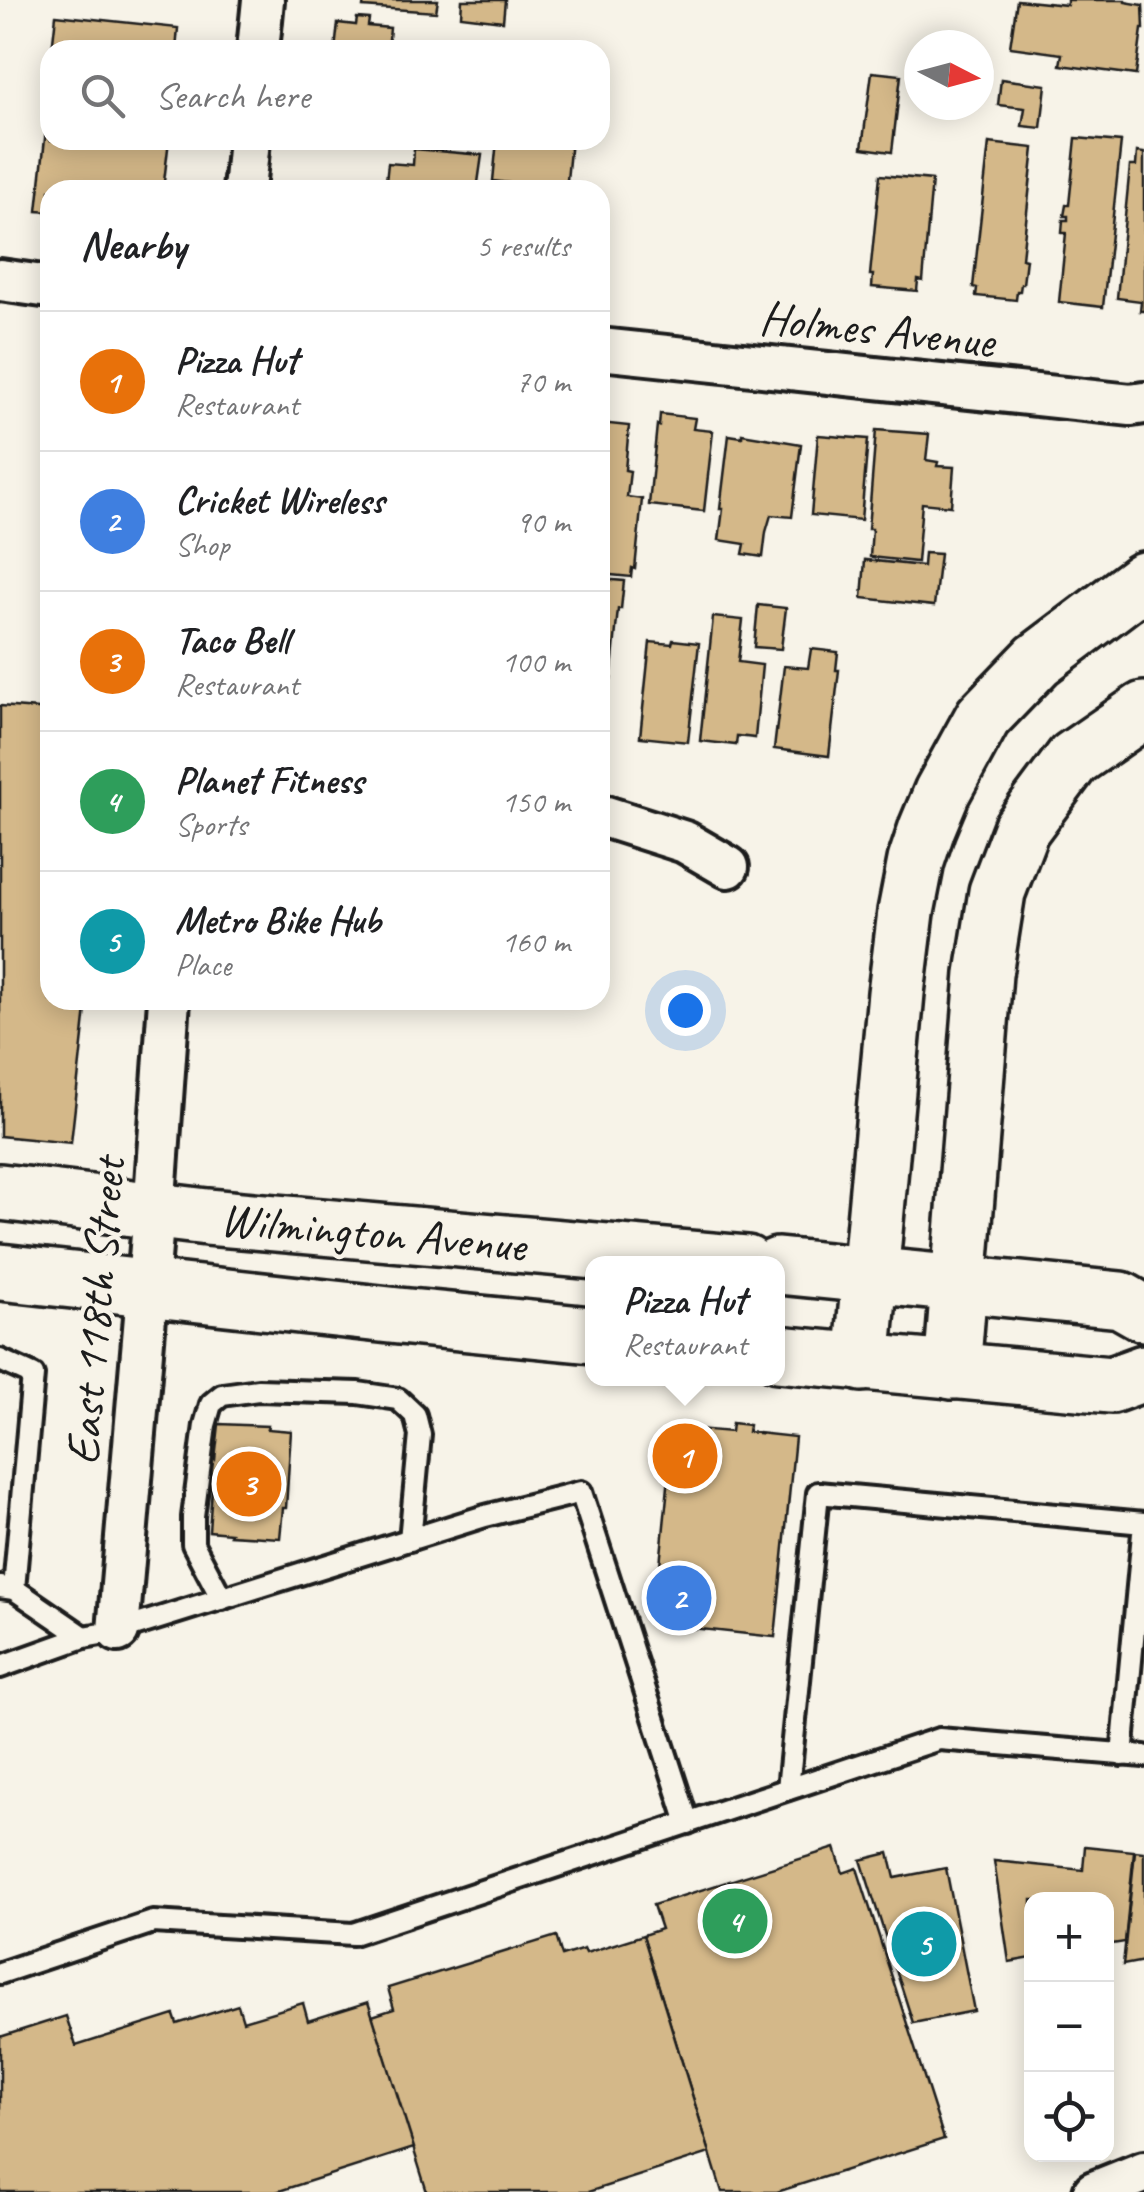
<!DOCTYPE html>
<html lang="en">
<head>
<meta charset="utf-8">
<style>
	body { margin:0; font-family:Caveat,sans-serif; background:#f2f2f2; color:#202124 }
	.controls { position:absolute; right:30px; bottom:30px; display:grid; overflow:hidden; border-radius:20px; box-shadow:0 5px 25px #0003 }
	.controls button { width:90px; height:90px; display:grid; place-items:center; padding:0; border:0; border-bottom:2px solid #e0e0e0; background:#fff; color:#202124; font:50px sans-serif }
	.compass { position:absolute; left:904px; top:30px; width:90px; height:90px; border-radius:50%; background:#fff; box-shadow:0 5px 25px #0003; rotate:96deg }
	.you { position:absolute; left:685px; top:1010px; width:35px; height:35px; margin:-25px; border:8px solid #fff; border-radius:50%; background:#1a73e8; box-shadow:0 0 0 15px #1a73e833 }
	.badge { display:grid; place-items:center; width:65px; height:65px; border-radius:50%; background:#c8321e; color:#fff; font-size:32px; font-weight:700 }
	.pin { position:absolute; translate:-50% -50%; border:5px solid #fff; box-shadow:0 2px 10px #0006 }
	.popup { position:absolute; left:585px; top:1256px; width:200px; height:130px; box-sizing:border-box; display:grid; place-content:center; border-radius:20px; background:#fff; filter:drop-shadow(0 2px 8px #0005); font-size:32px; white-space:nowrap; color:#757577 }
	.popup b { font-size:38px; color:#202124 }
	.popup::after { content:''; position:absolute; left:50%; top:100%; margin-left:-20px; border:20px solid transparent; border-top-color:#fff }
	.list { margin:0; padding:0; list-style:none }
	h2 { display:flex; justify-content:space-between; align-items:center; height:130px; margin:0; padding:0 40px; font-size:42px }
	h2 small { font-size:32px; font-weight:400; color:#757577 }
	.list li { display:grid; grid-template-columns:65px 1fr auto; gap:30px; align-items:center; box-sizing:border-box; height:140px; padding:0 40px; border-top:2px solid #e0e0e0 }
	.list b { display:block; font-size:38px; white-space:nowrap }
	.list p { margin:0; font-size:32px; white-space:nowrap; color:#757577 }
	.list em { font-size:32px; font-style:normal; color:#757577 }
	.icon { flex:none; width:55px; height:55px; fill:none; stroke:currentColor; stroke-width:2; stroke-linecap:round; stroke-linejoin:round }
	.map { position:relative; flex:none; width:1144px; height:2192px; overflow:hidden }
	.search { position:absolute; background:#fff; box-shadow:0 5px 25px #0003; left:40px; top:40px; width:570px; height:110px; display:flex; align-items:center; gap:25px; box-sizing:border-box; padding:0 35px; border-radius:30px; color:#757577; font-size:38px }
	.panel { position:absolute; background:#fff; box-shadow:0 5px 25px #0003; left:40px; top:180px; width:570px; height:830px; border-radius:30px }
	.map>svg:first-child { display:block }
	.building { fill:#d4b889; stroke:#1c1c1c; stroke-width:2.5 }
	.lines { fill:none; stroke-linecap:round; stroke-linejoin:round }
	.lane-casing { stroke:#1c1c1c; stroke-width:28 }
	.street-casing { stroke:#1c1c1c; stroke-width:48 }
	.secondary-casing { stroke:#1c1c1c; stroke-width:62 }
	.highway-casing { stroke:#1c1c1c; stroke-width:62 }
	.lane { stroke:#f7f3e8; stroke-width:20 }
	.street { stroke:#f7f3e8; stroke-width:40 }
	.secondary { stroke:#f7f3e8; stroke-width:55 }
	.highway { stroke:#f7f3e8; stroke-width:55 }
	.labels { text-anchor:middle; stroke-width:9; stroke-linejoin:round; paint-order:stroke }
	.street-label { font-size:48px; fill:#1c1c1c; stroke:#f7f3e8 }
</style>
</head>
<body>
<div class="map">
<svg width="1144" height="2192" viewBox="0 0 1144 2192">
	<rect width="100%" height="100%" fill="#f7f3e8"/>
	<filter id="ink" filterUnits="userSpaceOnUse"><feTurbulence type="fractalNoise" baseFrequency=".01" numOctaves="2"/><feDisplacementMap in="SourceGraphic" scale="20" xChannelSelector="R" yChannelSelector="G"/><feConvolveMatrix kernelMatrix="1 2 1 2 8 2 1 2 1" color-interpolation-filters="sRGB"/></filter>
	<g filter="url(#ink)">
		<g class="building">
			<path d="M 364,0 L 438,0 L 436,12 L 363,7 Z"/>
			<path d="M 462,0 L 505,0 L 503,21 L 461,16 Z"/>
			<path d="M 1017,0 L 1067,5 L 1067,0 L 1125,0 L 1125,2 L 1143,5 L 1144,29 L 1142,29 L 1136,75 L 1060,65 L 1062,54 L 1010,47 Z"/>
			<path d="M 56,15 L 178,28 L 176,50 L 52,50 Z"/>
			<path d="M 357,18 L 369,19 L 368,26 L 390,28 L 388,50 L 335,50 L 338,23 L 356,25 Z"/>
			<path d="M 872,72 L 901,75 L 892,152 L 862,148 Z"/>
			<path d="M 1001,79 L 1046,85 L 1041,128 L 1022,126 L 1025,108 L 998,105 Z"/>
			<path d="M 47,120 L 50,120 L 50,140 L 169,140 L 163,190 L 50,190 L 50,212 L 37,211 Z"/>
			<path d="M 1076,138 L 1121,142 L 1103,307 L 1059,302 L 1066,233 L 1062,233 L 1063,220 L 1068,220 L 1068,216 L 1064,216 L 1066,205 L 1069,205 Z"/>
			<path d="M 497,140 L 571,140 L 566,190 L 493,181 Z"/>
			<path d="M 989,143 L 1034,148 L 1022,258 L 1026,259 L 1023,284 L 1021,284 L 1020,291 L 1017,291 L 1016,300 L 976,296 L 977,288 L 973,287 Z"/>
			<path d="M 414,149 L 482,155 L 477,190 L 385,190 L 388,163 L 413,165 Z"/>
			<path d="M 1137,152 L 1144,153 L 1144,311 L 1140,311 L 1141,301 L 1117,298 L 1130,166 L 1136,166 Z"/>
			<path d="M 880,175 L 932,180 L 923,281 L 918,280 L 917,291 L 872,287 L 873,275 L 870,275 Z"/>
			<path d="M 660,414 L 695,418 L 693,429 L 713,431 L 704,511 L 649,505 L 657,425 L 659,426 Z"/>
			<path d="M 600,423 L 629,426 L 625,470 L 630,471 L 627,497 L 642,499 L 635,569 L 632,568 L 631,577 L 601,574 Z"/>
			<path d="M 876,430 L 929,434 L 926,460 L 938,462 L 937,466 L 954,467 L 951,506 L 922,503 L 917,562 L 870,557 L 872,529 L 868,529 Z"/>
			<path d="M 742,434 L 801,444 L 792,517 L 771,515 L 766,532 L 763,557 L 743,554 L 745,544 L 719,540 L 723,509 L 720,509 L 729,435 L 742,437 Z"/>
			<path d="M 818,435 L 868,439 L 861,520 L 811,515 Z"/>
			<path d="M 924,553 L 940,554 L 934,606 L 862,598 L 865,560 L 923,566 Z"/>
			<path d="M 600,579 L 624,581 L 621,609 L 618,609 L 611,680 L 600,679 Z"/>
			<path d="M 758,605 L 786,608 L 781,649 L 754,647 Z"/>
			<path d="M 713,617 L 743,620 L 738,662 L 762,665 L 755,738 L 737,736 L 736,745 L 700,741 Z"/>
			<path d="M 673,640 L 699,643 L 688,742 L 640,737 L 650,642 L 672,644 Z"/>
			<path d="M 811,649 L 838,652 L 836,670 L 839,670 L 829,756 L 774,749 L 784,666 L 808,668 Z"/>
			<path d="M 0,706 L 50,710 L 50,1000 L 87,1000 L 71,1143 L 0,1136 Z"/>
			<path d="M 732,1423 L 749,1425 L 748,1432 L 795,1437 L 775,1637 L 654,1624 L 674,1427 L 731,1432 Z"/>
			<path d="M 219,1424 L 268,1426 L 267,1429 L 291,1431 L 286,1508 L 283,1508 L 280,1538 L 230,1535 L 231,1533 L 209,1531 L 212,1489 L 209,1489 L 212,1459 L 215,1460 Z"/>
			<path d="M 1085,1846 L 1134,1851 L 1125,1942 L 1106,1945 L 1106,1900 L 1032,1900 L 1032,1958 L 1009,1962 L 994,1861 L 1083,1870 Z"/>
			<path d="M 835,1848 L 843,1873 L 857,1868 L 944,2139 L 777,2192 L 722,2192 L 643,1935 L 661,1929 L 653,1905 Z"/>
			<path d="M 1135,1851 L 1144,1852 L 1144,1961 L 1123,1965 Z"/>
			<path d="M 889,1853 L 895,1878 L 946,1868 L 974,2011 L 913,2023 L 861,1860 Z"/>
			<path d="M 643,1935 L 710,2153 L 588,2192 L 427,2192 L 372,2016 L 394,2009 L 388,1988 L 556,1936 L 562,1956 L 584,1949 L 586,1953 Z"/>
			<path d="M 368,2002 L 414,2148 L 276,2192 L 0,2192 L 0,2037 L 66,2016 L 76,2046 L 174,2015 L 177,2024 L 238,2005 L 243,2021 L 303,2003 L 308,2021 Z"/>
		</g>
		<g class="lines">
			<defs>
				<g id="lane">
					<path d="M 0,1360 L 33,1375 L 14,1589"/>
					<path d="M 0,1587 L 14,1589 L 84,1637"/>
					<path d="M 222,1599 L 193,1544 L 193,1517 L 205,1425 L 211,1404 L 222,1395 L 258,1390 L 358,1393 L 398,1399 L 415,1415 L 420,1435 L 410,1540"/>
					<path d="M 0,1667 L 84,1637 L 118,1631 L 485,1516 L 581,1492 L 688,1823"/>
					<path d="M 788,1789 L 818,1493 L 1144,1523 L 1122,1755"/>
					<path d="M 0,1973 L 153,1922 L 353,1934 L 939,1739 L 1144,1756"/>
				</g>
				<g id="street">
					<path d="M 258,50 L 263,0"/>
					<path d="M 244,190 L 249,140"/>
					<path d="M 0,280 L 50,287"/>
					<path d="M 600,349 L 1131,405 L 1144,403"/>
					<path d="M 600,815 L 685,842 L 728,867"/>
					<path d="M 118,1631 L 154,1212 L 169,1000"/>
					<path d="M 1094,2192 L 1144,2172"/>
				</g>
				<g id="secondary">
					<path d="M 0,1192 L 207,1217 L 746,1264"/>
					<path d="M 778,1266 L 1121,1300 L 1144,1313"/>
					<path d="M 0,1272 L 399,1316 L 592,1335"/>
					<path d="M 778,1354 L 1111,1385 L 1144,1373"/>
				</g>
				<g id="highway">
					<path d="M 862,1363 L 896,993 L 906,912 L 916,861 L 927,828 L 942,792 L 983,717 L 1038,660 L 1144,580"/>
					<path d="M 952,1371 L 984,974 L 997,892 L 1021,829 L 1073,759 L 1144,710"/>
				</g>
			</defs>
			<use href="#lane" class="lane-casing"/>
			<use href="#street" class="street-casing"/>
			<use href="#secondary" class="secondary-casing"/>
			<use href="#highway" class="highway-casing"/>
			<use href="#lane" class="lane"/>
			<use href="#street" class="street"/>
			<use href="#secondary" class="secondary"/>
			<use href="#highway" class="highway"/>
		</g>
	</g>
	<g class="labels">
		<g class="street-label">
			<text transform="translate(877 328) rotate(6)" y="17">Holmes Avenue</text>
			<text transform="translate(373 1231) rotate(5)" y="17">Wilmington Avenue</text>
			<text transform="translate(94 1311) rotate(-85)" y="17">East 118th Street</text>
		</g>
	</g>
</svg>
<div class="controls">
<button>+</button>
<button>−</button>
<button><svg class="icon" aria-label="locate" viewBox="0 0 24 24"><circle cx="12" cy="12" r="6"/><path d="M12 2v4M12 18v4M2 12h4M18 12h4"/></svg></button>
</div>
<svg class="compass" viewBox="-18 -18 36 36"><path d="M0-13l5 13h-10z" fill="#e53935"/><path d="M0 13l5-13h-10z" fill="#757577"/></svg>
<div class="you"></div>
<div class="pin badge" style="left:685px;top:1456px;background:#e8710a">1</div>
<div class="popup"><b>Pizza Hut</b>Restaurant</div>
<div class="pin badge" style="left:679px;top:1598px;background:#3f7fe0">2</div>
<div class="pin badge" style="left:249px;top:1484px;background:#e8710a">3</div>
<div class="pin badge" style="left:735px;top:1921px;background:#2e9e5b">4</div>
<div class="pin badge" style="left:924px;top:1944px;background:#0f9aa8">5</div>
<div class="search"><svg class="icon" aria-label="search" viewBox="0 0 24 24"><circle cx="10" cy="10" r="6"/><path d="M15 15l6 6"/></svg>Search here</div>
<section class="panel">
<h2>Nearby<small>5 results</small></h2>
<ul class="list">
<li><span class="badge" style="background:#e8710a">1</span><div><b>Pizza Hut</b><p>Restaurant</p></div><em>70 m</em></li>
<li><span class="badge" style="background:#3f7fe0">2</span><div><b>Cricket Wireless</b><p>Shop</p></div><em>90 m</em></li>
<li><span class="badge" style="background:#e8710a">3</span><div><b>Taco Bell</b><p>Restaurant</p></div><em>100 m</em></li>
<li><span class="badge" style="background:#2e9e5b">4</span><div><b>Planet Fitness</b><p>Sports</p></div><em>150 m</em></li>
<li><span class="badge" style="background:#0f9aa8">5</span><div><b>Metro Bike Hub</b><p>Place</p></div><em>160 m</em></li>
</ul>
</section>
</div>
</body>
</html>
